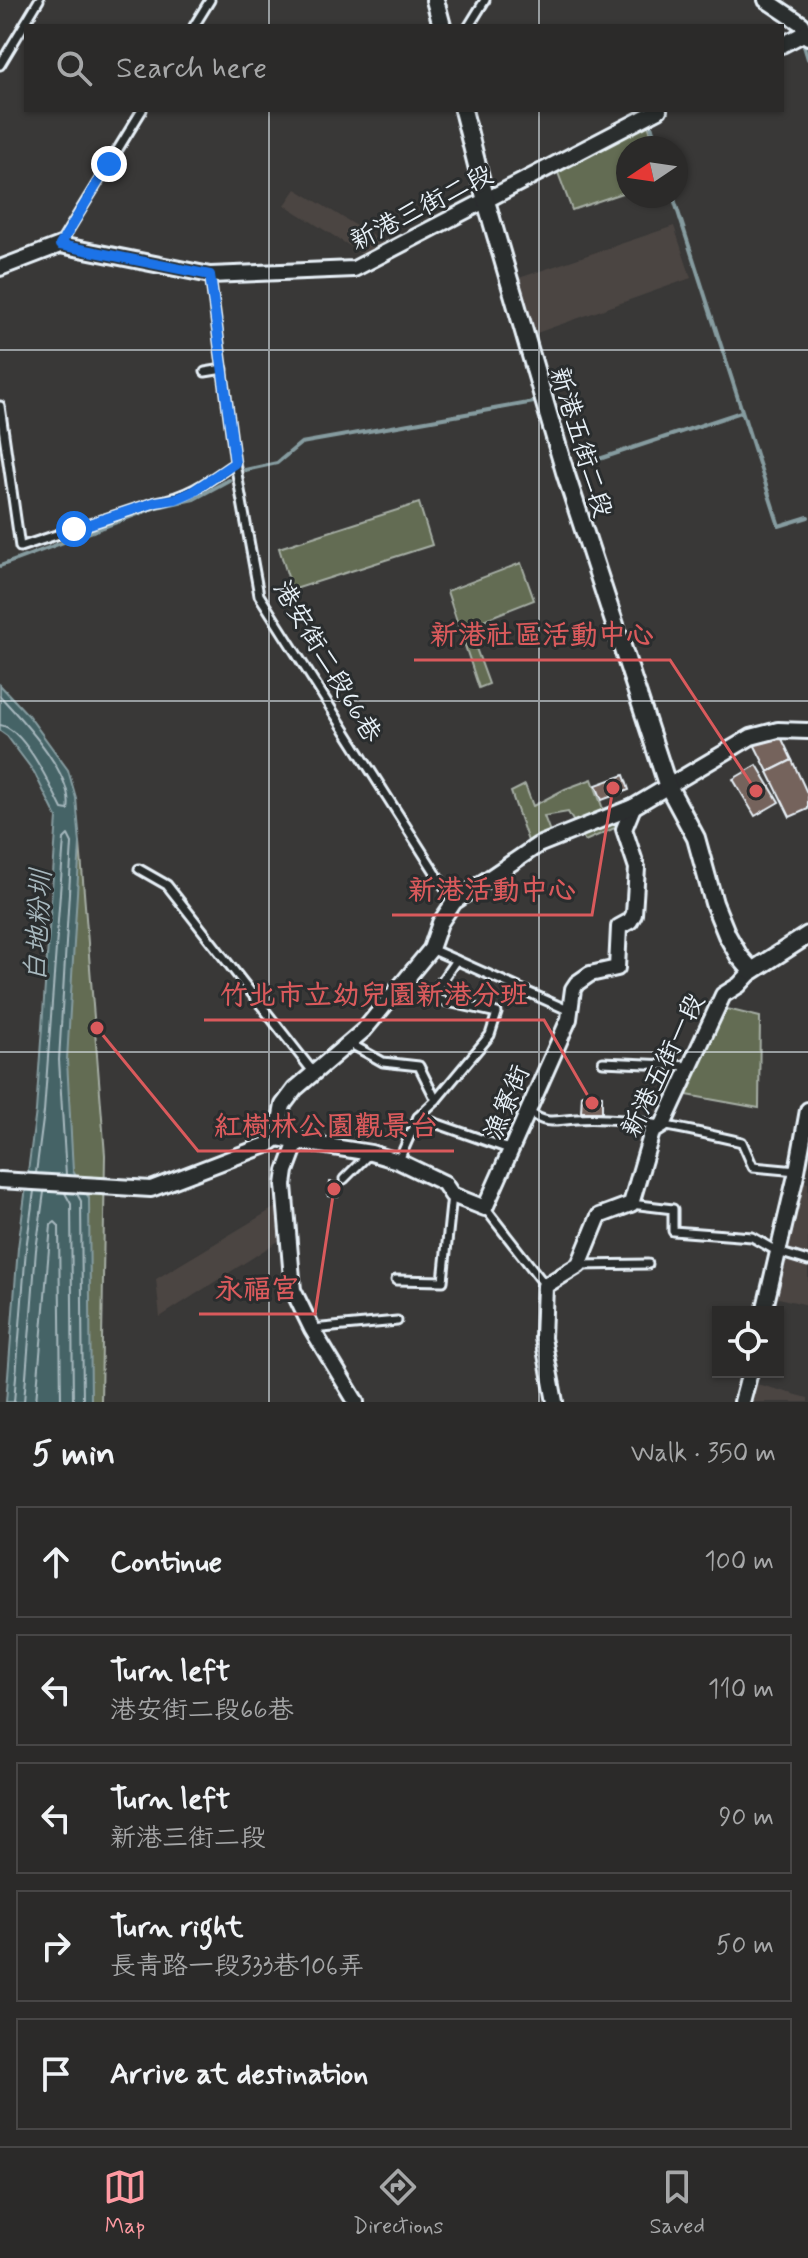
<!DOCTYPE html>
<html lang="en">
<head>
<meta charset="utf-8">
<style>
	body { margin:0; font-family:Mynerve,"LXGW WenKai TC",sans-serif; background:#373635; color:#f1f3f6 }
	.controls { position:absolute; right:24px; bottom:24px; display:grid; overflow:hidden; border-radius:0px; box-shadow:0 2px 6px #0004 }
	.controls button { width:72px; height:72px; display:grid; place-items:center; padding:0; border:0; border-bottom:2px solid #474646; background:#2b2a29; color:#f1f3f6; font:40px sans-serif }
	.compass { position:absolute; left:616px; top:136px; width:72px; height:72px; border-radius:50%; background:#2b2a29; box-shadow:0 2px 6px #0004; rotate:257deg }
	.stop { position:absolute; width:24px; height:24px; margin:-18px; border:6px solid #1a73e8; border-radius:50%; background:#fff }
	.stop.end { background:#1a73e8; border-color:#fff; box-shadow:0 2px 8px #0008 }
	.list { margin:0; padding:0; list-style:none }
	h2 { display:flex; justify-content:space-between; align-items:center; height:104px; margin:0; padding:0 32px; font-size:34px }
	h2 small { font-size:26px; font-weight:400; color:#a6a7a8 }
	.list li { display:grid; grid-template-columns:52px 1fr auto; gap:24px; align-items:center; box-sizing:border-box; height:112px; margin:0 16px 16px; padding:0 16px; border:2px solid #474646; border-radius:0px }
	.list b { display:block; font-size:30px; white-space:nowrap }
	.list p { margin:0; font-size:26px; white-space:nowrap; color:#a6a7a8 }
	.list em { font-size:26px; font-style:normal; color:#a6a7a8 }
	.icon { flex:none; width:44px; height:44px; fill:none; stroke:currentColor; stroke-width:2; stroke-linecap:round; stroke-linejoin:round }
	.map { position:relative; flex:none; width:808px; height:1402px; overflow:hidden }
	.search { position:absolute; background:#2b2a29; box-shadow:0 2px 6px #0004; left:24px; right:24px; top:24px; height:88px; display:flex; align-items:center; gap:20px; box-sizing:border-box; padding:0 28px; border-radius:0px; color:#a6a7a8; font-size:30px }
	.sheet { height:744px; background:#2b2a29 }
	nav { display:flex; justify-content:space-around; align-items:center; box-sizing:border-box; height:112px; border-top:2px solid #474646; background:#2b2a29; font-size:22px; color:#a6a7a8 }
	nav a { display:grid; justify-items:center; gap:4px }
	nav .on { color:#ff9aa2 }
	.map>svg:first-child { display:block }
	.built { fill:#4b4542 }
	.green { fill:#636c52; stroke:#a6aea5; stroke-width:2 }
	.water { fill:#456366; stroke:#869ca0; stroke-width:2 }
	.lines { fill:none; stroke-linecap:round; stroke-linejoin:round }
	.shore { stroke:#a7b8be; stroke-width:2 }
	.stream { stroke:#869ca0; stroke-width:4 }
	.building { fill:#75635c; stroke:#e8f1f8; stroke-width:2 }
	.service-casing { stroke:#e8f1f8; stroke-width:13 }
	.minor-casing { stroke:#e8f1f8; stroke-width:20 }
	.tertiary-casing { stroke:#e8f1f8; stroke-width:22 }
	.service { stroke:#2a2d2e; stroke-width:7 }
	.minor { stroke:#2a2d2e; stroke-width:14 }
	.tertiary { stroke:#2a2d2e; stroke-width:16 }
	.route { stroke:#1a73e8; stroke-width:10 }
	.grid { fill:none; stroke:#e8f1f8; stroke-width:2; stroke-opacity:0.55 }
	.labels { text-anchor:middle; stroke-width:6; stroke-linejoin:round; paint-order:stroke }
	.street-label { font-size:26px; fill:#e8f1f8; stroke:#2a2d2e }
	.water-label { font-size:28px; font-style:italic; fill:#a7b8be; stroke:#2a2d2e }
	.leader { fill:none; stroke:#da5a5c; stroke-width:3 }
	.callout-dot { fill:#da5a5c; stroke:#2a2d2e; stroke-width:3 }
	.callout-label { font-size:28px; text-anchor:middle; font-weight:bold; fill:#da5a5c; stroke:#2a2d2e; stroke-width:6; stroke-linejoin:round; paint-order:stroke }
</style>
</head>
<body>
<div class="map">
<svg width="808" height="1402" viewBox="0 0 808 1402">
	<rect width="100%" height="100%" fill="#393837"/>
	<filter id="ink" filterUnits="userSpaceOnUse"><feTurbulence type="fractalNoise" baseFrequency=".0125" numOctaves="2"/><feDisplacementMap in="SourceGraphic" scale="16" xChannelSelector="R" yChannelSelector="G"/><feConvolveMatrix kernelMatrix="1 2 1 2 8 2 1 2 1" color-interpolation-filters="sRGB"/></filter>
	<g filter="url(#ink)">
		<g class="built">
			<path d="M 296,189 L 388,245 L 367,257 L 285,205 Z"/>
			<path d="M 674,226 L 691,278 L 531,335 L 516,279 Z"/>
			<path d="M 804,1182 L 808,1183 L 808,1305 L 774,1297 Z"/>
			<path d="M 279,1205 L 280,1240 L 160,1317 L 156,1279 Z"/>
			<path d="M 753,1383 L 808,1398 L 808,1402 L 753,1402 Z"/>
		</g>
		<g class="green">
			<path d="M 647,122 L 656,148 L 628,148 L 628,191 L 572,210 L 557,170 Z"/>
			<path d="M 419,503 L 432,545 L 292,590 L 279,548 Z"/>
			<path d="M 521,563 L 534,600 L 468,626 L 489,684 L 479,688 L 447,591 Z"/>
			<path d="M 592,779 L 606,817 L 633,820 L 585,841 L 568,812 L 544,816 L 550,832 L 529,844 L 511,792 L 525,785 L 533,806 L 565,789 Z"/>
			<path d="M 80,843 L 105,1155 L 101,1402 L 41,1402 L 53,1064 Z"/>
			<path d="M 723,1008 L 760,1017 L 759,1108 L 687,1095 Z"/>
		</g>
		<path class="water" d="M 0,685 L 28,715 L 68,770 L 76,798 L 80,843 L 67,1060 L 73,1171 L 89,1198 L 91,1402 L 6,1402 L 18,1248 L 36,1111 L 57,818 L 34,772 L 7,736 L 0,731 Z"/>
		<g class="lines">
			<g class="shore">
				<path d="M 0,696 C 22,720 75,775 68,810 L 62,809 C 51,787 24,728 0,725"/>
				<path d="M 36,1173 L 44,1112 L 64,839 L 68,835 L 72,843 L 59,1060 L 66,1175"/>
				<path d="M 65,1193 L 71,1204 L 73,1402"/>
				<path d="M 77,1194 L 81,1201 L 83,1402"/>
				<path d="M 14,1402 L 26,1249 L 34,1191"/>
				<path d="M 24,1402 L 36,1250 L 44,1192"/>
				<path d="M 36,1402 L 51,1225 L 55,1222 L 59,1226 L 61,1402"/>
			</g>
			<g class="stream">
				<path d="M 804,46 L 808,59"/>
				<path d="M 651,125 L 658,148"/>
				<path d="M 673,196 L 779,526 L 808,517"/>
				<path d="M 497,210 L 512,261"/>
				<path d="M 571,466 L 572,468 L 741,412"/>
				<path d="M 245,470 L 277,463 L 301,443 L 534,402"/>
				<path d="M 0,566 L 157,507 L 194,499 L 229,480"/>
			</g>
		</g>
		<g class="building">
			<path d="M 774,722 L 792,760 L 768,772 L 749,734 Z"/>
			<path d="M 792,760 L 808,795 L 808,809 L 790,817 L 768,772 Z"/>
			<path d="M 757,765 L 779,802 L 755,816 L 733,779 Z"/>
			<path d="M 624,775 L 629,790 L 602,800 L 596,785 Z"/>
			<path d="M 582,1094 L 602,1095 L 602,1112 L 581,1112 Z"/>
			<path d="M 330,1182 L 340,1183 L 338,1197 L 328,1196 Z"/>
		</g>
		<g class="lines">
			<defs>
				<g id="service">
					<path d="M 194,26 L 210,0"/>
					<path d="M 469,26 L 485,0"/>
					<path d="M 0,65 L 39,0"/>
					<path d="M 60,244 L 142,110"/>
					<path d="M 210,275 L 235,463 L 259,595 L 454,902"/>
					<path d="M 205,372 L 223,369"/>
					<path d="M 0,406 L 20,547 L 156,502 C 188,497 209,481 235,463"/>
					<path d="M 139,869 L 167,885 L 314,1073"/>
					<path d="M 431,949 L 456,960"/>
					<path d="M 412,980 L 409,986 L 430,998 L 497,1013 L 490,1035 L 436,1100"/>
					<path d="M 430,998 L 456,960 L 570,1011"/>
					<path d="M 349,1043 L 383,1062 L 419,1066 L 436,1100 L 418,1117 L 399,1160"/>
					<path d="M 603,1062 L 690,1066"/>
					<path d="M 529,1112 C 548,1126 555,1120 576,1119 C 629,1116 690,1130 742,1142 L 753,1167 L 797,1171"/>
					<path d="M 418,1117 L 512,1150"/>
					<path d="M 344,1179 L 369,1154"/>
					<path d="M 631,1204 L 673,1209 L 673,1231 L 752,1237 L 778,1252 L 808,1261"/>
					<path d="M 485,1208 L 545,1285"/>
					<path d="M 579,1265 L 648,1264"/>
					<path d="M 396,1280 L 443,1281 L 452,1195"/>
					<path d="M 312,1329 L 397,1321"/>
				</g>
				<g id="minor">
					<path d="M 766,0 L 802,24 L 808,37"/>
					<path d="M 782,45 L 807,32"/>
					<path d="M 0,268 L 60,245 L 210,275 L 354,269 L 659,110"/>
					<path d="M 277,1138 L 371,1153 L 398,1161 L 444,1183 L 452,1195 L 485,1208 L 569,1019 L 573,989 L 577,983 L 590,974 L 617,968 L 619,927 L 630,921 L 634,914 L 637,868 L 624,829 L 633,807"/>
					<path d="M 298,1139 L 286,1171 L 284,1185 L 293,1290 L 312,1329 L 356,1402"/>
					<path d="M 0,1180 L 151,1189 L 269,1144 L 277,1138 L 283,1105 L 295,1089 L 364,1030 L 431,949 L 440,923 L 454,902 L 538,845 L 633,807 L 751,737 L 778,730 L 808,731"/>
					<path d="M 764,1312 L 797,1171 L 808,1110"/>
					<path d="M 555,1402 L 543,1338 L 545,1286 L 579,1265 L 599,1216 L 631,1204 L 652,1132 L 663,1125 L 723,995 L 739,985 L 752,971"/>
					<path d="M 742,1402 L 750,1372"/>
				</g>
				<g id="tertiary">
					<path d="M 435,0 L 442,26"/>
					<path d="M 463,110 L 486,201 L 565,472 L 667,784 L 696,838 L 714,903 L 727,935 L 739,956 L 752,971 L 808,935"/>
				</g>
			</defs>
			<use href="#service" class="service-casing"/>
			<use href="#minor" class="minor-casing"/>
			<use href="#tertiary" class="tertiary-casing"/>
			<use href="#service" class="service"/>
			<use href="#minor" class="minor"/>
			<use href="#tertiary" class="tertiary"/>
		</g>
	</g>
	<g class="lines" filter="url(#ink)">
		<path class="route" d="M 74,529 L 156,502 L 176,499 L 192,492 L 235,463 L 210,275 L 60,245 L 109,164"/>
	</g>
	<path class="grid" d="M 269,0 L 269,26M 539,0 L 539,26M 269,110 L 269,1402M 539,110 L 539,1402M 0,350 L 808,350M 0,701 L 808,701M 0,1052 L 808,1052"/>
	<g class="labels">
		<g class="street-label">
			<text transform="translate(421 207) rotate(-27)" y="9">新港三街二段</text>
			<text transform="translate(582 442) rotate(73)" y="9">新港五街二段</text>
			<text transform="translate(328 661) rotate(59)" y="9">港安街二段66巷</text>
			<text transform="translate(662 1065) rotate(-64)" y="9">新港五街一段</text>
			<text transform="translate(506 1102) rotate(-67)" y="9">漁寮街</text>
		</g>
		<g class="water-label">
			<text transform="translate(37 926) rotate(-87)" y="10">白地粉圳</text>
		</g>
	</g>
	<path class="leader" d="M756 791L670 660H414M613 788L592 915H392M592 1103L544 1020H204M97 1028L198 1151H454M334 1189L315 1314H199"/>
	<g class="callout-dot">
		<circle cx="756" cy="791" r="8"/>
		<circle cx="613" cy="788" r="8"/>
		<circle cx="592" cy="1103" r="8"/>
		<circle cx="97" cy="1028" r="8"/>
		<circle cx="334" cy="1189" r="8"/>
	</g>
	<g class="callout-label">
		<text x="542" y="644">新港社區活動中心</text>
		<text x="492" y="899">新港活動中心</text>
		<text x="374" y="1004">竹北市立幼兒園新港分班</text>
		<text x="326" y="1135">紅樹林公園觀景台</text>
		<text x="257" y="1298">永福宮</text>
	</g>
</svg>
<div class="controls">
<button><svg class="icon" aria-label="locate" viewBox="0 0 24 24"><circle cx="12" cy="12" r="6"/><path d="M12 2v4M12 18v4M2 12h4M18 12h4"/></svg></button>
</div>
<svg class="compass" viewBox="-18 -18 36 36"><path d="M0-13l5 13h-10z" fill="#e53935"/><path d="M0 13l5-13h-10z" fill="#a6a7a8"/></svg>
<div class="stop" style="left:74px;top:529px"></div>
<div class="stop end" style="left:109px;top:164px"></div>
<div class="search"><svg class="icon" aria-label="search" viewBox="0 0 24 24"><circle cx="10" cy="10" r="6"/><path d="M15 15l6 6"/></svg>Search here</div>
</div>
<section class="sheet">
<h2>5 min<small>Walk · 350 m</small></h2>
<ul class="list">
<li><svg class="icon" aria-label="ahead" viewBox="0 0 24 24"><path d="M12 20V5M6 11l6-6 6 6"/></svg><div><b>Continue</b></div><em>100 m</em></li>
<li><svg class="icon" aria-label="left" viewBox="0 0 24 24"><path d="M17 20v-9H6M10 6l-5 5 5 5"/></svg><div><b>Turn left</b><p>港安街二段66巷</p></div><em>110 m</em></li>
<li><svg class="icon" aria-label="left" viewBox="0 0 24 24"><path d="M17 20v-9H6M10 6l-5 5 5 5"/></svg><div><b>Turn left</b><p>新港三街二段</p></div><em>90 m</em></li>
<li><svg class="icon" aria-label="right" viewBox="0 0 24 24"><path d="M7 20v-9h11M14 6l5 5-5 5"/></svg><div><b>Turn right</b><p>長青路一段333巷106弄</p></div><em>50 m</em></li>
<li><svg class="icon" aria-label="arrive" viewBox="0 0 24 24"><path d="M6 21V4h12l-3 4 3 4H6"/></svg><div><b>Arrive at destination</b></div></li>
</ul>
</section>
<nav>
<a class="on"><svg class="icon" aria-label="map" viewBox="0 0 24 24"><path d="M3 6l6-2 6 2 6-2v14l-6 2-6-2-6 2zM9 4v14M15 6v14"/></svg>Map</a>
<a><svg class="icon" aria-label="directions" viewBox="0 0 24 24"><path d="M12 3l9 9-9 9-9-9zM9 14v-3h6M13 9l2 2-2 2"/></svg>Directions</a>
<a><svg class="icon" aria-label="saved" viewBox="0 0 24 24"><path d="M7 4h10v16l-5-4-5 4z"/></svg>Saved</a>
</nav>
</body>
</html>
